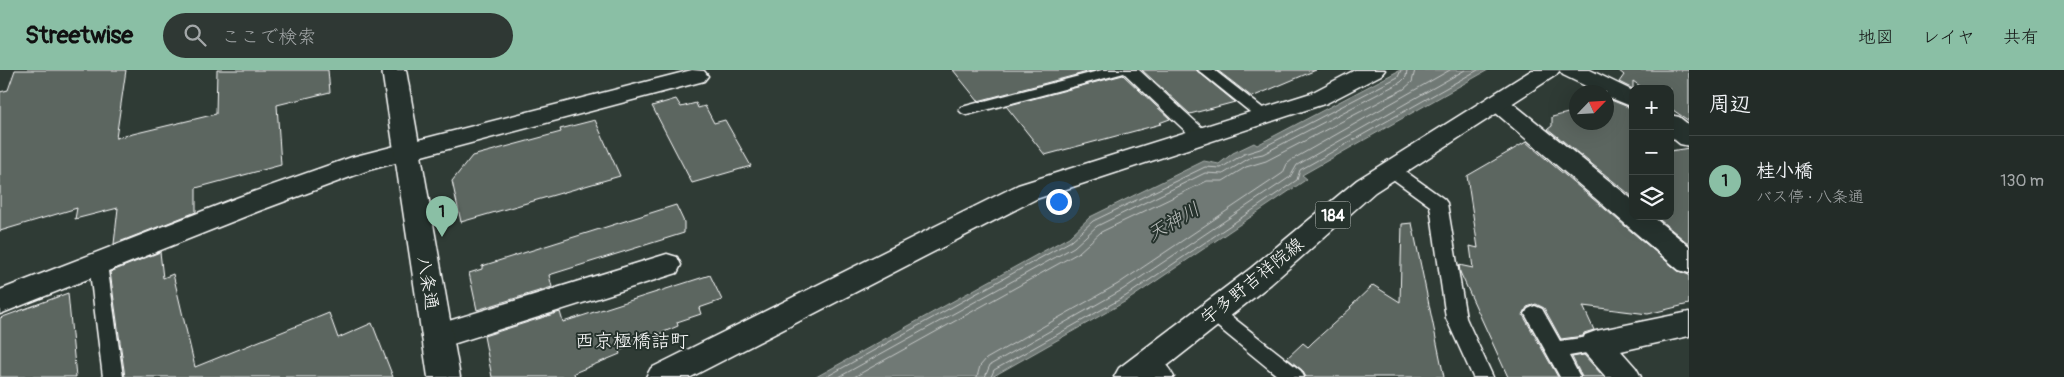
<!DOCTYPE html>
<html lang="ja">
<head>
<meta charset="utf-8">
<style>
	body { margin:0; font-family:Pangolin,"Klee One",sans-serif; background:#2f3834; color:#f1f3f6 }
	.controls { position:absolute; right:15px; top:15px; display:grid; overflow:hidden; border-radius:10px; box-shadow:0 5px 20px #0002 }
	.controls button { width:45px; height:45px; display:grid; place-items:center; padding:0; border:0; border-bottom:1px solid #404845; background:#232c28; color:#f1f3f6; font:25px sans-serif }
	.compass { position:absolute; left:1569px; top:15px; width:45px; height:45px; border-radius:50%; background:#232c28; box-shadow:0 5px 20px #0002; rotate:65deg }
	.you { position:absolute; left:1058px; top:131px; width:18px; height:18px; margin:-12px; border:4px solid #fff; border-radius:50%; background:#1a73e8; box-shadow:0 0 0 8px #1a73e833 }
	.badge { display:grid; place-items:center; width:32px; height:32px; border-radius:50%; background:#8abfa5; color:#111; font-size:16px; font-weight:700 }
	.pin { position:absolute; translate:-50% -41px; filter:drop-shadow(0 1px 2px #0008) }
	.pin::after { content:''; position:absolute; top:26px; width:18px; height:15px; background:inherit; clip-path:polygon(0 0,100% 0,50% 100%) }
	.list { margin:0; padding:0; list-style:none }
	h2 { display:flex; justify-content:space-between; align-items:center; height:65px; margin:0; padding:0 20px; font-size:21px }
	h2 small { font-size:16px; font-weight:400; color:#a3a7a8 }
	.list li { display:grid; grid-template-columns:32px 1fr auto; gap:15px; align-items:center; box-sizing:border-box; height:90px; padding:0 20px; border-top:1px solid #404845 }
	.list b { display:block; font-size:19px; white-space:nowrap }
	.list p { margin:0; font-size:16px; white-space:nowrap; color:#a3a7a8 }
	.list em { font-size:16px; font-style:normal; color:#a3a7a8 }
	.icon { flex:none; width:28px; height:28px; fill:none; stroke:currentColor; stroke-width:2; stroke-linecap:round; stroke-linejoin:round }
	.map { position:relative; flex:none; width:1689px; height:307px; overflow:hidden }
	header { display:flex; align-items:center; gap:30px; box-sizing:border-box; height:70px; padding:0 25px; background:#8abfa5; color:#111 }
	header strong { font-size:24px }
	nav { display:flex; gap:28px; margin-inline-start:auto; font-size:18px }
	.search { width:350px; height:45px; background:#2f3834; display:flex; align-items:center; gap:12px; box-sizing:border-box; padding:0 18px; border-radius:28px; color:#a3a7a8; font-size:19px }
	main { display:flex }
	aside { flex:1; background:#232c28 }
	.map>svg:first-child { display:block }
	.water { fill:#707975; stroke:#a9afac }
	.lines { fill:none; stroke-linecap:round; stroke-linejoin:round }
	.shore { stroke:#c6c9c8; stroke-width:1 }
	.building { fill:#5b6661; stroke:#fff }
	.lane-casing { stroke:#fff; stroke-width:3 }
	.street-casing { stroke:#fff; stroke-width:3 }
	.secondary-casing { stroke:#fff; stroke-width:3 }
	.primary-casing { stroke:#fff; stroke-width:3 }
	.lane { fill:#26332d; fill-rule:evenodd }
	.street { fill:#26332d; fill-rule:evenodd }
	.secondary { fill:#26332d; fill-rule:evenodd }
	.primary { fill:#26332d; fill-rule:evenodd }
	.labels { text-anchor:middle; stroke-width:4; stroke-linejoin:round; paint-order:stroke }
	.shield { fill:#26332d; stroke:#bec2c0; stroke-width:1 }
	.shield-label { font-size:16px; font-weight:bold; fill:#fff }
	.street-label { font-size:18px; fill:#fff; stroke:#26332d }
	.water-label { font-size:19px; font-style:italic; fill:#b8bcba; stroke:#26332d }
	.neighbourhood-label { font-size:19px; fill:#fff; stroke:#26332d }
</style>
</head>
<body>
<header>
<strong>Streetwise</strong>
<div class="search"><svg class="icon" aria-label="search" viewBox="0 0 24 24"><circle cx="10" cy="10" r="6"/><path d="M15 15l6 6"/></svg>ここで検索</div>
<nav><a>地図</a><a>レイヤ</a><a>共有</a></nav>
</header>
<main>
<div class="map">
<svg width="1689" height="307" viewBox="0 0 1689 307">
	<rect width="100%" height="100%" fill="#2f3b35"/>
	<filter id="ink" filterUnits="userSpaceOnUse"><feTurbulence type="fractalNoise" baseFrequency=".02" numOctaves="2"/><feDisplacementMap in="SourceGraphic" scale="10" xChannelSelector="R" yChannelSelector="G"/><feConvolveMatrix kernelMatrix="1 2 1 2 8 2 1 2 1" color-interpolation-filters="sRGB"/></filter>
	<g filter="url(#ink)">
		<path class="water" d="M 1400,0 L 1488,0 L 1302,105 L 1307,109 L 1128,230 L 992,307 L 816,307 L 1069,167 L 1090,147 L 1204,91 L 1219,94 L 1233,83 L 1254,73 L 1257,75 Z"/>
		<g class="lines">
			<g class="shore">
				<path d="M 826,307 L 1071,171 L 1093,151 L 1205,97 L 1221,98 L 1244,84 L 1260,79 L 1398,7 L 1401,0"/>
				<path d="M 839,307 L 1074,177 L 1097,156 L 1205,103 L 1223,104 L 1253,86 L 1263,84 L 1401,12 L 1406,7 L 1407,0"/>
				<path d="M 854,307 L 1078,183 L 1101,162 L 1207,111 L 1223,111 L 1246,97 L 1266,91 L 1404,19 L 1412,12 L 1415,0"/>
				<path d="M 977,307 L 980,296 L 986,289 L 1118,214 L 1283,103 L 1287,94 L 1293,89 L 1450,0"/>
				<path d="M 985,307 L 990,295 L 1122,220 L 1290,107 L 1297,95 L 1465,0"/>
				<path d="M 991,307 L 994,300 L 1126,226 L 1297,110 L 1300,100 L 1478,0"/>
			</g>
		</g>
		<g class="building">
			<path d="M 15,0 L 126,0 L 116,68 L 216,44 L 217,0 L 328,0 L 330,22 L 277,35 L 281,95 L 196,118 L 196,142 L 114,174 L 118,138 L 75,149 L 77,138 L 0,161 L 0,22 L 8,20 Z"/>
			<path d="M 953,0 L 1095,0 L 978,31 Z"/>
			<path d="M 1142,0 L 1196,0 L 1235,32 L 1190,44 Z"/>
			<path d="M 1217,0 L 1316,0 L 1252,27 Z"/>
			<path d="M 1618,0 L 1689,0 L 1689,51 L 1670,38 L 1670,19 L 1644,19 L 1633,11 L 1633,19 L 1619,12 L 1624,5 Z"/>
			<path d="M 1123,5 L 1170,49 L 1159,53 L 1161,54 L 1045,85 L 1006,36 Z"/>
			<path d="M 1606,28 L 1633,39 L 1633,127 L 1548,59 L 1552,56 L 1552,47 L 1576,41 L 1576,52 L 1606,52 Z"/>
			<path d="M 676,29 L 681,37 L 696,33 L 698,38 L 705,36 L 714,53 L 725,50 L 751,96 L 692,113 L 652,36 Z"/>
			<path d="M 595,50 L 620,106 L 461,152 L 452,111 L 472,86 L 561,62 L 560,59 Z"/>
			<path d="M 1526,72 L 1678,201 L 1689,205 L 1689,234 L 1648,244 L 1583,236 L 1594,260 L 1584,263 L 1583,266 L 1561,269 L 1544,238 L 1536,234 L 1527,237 L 1523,245 L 1558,307 L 1508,307 L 1460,202 L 1459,195 L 1473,198 L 1470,176 L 1478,178 L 1467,106 Z"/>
			<path d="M 1689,78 L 1689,174 L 1655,146 L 1670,146 L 1670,81 Z"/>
			<path d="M 676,135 L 684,152 L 684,163 L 549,205 L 552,217 L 477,240 L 469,203 L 482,199 L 482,196 Z"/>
			<path d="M 1412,153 L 1444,307 L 1306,307 L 1302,300 L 1287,288 L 1303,273 L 1308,277 L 1313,272 L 1351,238 L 1350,237 L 1373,215 L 1400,232 L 1402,154 Z"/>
			<path d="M 160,182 L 163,208 L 173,204 L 195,297 L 329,243 L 338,268 L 372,253 L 393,307 L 125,307 L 110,202 Z"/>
			<path d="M 710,205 L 722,230 L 699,238 L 701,244 L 677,252 L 678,256 L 619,281 L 620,284 L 574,303 L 575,307 L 492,307 L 484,266 L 560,242 L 563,252 Z"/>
			<path d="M 68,223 L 76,307 L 0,307 L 0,248 Z"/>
			<path d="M 1584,285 L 1604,307 L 1582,307 L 1572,287 Z"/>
		</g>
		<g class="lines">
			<defs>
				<g id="lane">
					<path d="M 1102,0 L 1139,0 L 1208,63 L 1210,67 L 1208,71 L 1202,72 L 1196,71 L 1124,3 L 967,45 L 962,43 L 959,40 L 962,37 Z"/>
					<path d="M 1198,0 L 1214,0 L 1273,46 L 1270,50 L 1260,50 Z"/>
					<path d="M 1392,94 L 1398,96 L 1444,129 L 1447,133 L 1466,248 L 1493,307 L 1473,307 L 1446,248 L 1430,136 L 1386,104 L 1384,100 L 1386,96 Z"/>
					<path d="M 98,187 L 104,189 L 107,194 L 123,307 L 103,307 L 89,194 L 92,189 Z"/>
					<path d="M 1214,235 L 1221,238 L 1301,301 L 1304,307 L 1279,307 L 1207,248 L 1204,243 L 1207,238 Z"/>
					<path d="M 1535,236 L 1542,239 L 1560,271 L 1596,266 L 1603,268 L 1606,274 L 1603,280 L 1569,286 L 1580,307 L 1560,307 L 1525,244 L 1528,239 Z"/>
					<path d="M 1149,284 C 1160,287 1169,297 1174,307 L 1151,307 L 1139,292 L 1142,286 Z"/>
				</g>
				<g id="street">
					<path d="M 692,0 L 704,1 L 708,6 L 704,11 L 369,100 L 259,141 L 0,244 L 0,220 L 239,127 L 352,87 Z"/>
					<path d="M 1355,0 L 1385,0 L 1381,5 L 1327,33 L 1036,129 L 691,307 L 646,307 L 651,298 L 1018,115 L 1311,23 Z"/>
					<path d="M 1559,0 L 1590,0 L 1633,21 L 1633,37 L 1606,26 L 1606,22 L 1598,22 L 1563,5 Z"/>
					<path d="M 1497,24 L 1505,27 L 1633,130 L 1633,146 L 1652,146 L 1689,176 L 1689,203 L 1679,200 L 1489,37 L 1485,32 L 1489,27 Z"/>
					<path d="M 1670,45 L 1679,47 L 1689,55 L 1689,76 L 1680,74 L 1670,66 Z"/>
					<path d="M 667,184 L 677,187 L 681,195 L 677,203 L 437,279 L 426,276 L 422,267 L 426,258 Z"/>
					<path d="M 1689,242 L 1689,266 L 1621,281 L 1636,298 L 1641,307 L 1606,307 L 1585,283 L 1581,274 L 1585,265 L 1596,261 Z"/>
				</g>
				<path id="secondary" d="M 382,0 L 406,0 L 460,307 L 428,307 Z"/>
				<path id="primary" d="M 1532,0 L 1560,0 L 1556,5 L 1375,122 L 1271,214 L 1153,307 L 1114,307 L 1119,298 L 1251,198 L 1357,110 Z"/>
			</defs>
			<use href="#lane" class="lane-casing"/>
			<use href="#street" class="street-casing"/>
			<use href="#secondary" class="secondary-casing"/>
			<use href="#primary" class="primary-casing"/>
			<use href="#lane" class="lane"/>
			<use href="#street" class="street"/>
			<use href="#secondary" class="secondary"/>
			<use href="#primary" class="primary"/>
		</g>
	</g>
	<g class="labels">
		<rect class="shield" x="1315.5" y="131.5" width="35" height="27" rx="4"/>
		<g class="shield-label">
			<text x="1333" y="151">184</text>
		</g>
		<g class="street-label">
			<text transform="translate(1252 211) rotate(-39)" y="6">宇多野吉祥院線</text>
			<text transform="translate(428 213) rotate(81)" y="6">八条通</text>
		</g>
		<g class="water-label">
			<text transform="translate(1173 151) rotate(-30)" y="7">天神川</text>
		</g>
		<g class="neighbourhood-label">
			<text x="632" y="277">西京極橋詰町</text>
		</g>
	</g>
</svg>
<div class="controls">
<button>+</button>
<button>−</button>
<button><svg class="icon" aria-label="layers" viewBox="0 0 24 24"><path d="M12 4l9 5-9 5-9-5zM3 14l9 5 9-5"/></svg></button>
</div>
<svg class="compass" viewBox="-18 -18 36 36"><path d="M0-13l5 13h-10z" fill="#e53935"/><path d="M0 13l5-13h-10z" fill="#a3a7a8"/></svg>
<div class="you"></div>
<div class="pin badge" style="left:442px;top:167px">1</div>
</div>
<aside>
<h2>周辺<small></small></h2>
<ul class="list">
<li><span class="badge">1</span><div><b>桂小橋</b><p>バス停 · 八条通</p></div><em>130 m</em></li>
</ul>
</aside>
</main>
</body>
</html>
